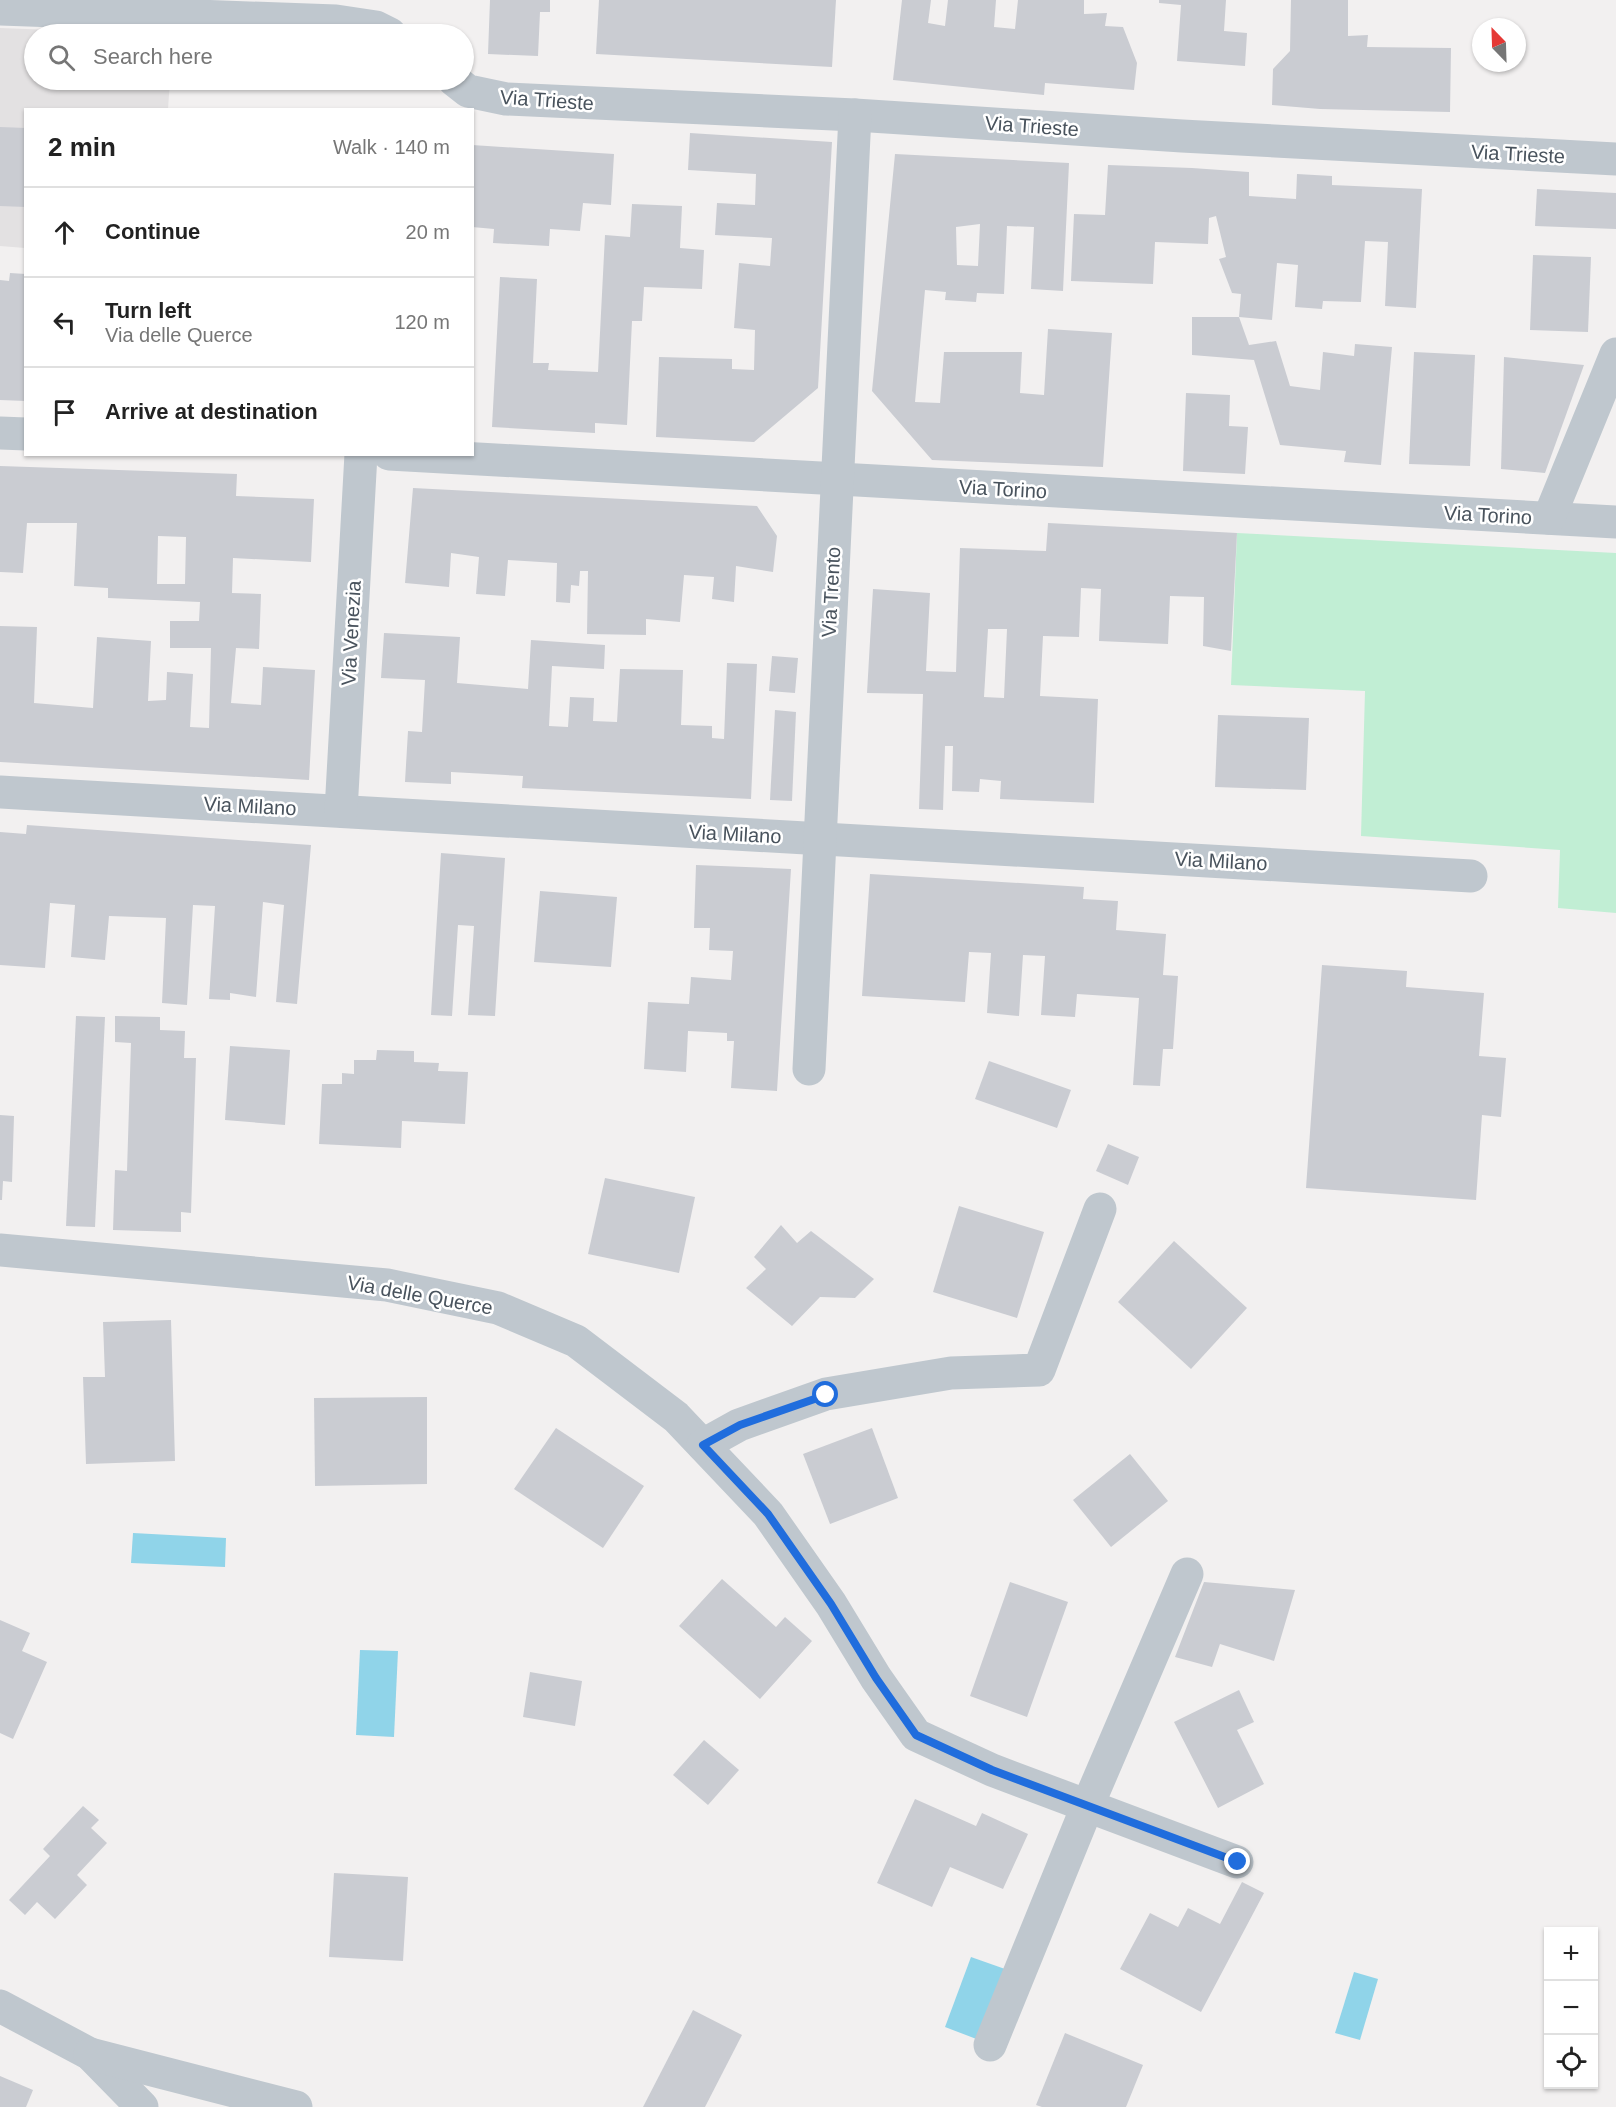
<!DOCTYPE html>
<html lang="en">
<head>
<meta charset="utf-8">
<style>
	body { margin:0; font-family:Arial,sans-serif; background:#f6f6f6; color:#222 }
	.controls { position:absolute; right:18px; bottom:18px; display:grid; overflow:hidden; border-radius:0px; box-shadow:0 2px 4px #0004 }
	.controls button { width:54px; height:54px; display:grid; place-items:center; padding:0; border:0; border-bottom:2px solid #e0e0e0; background:#fff; color:#222; font:30px sans-serif }
	.compass { position:absolute; left:1472px; top:18px; width:54px; height:54px; border-radius:50%; background:#fff; box-shadow:0 2px 4px #0004; rotate:337deg }
	.stop { position:absolute; width:18px; height:18px; margin:-14px; border:4px solid #206ddd; border-radius:50%; background:#fff }
	.stop.end { background:#206ddd; border-color:#fff; box-shadow:0 2px 6px #0008 }
	.list { margin:0; padding:0; list-style:none }
	h2 { display:flex; justify-content:space-between; align-items:center; height:78px; margin:0; padding:0 24px; font-size:26px }
	h2 small { font-size:20px; font-weight:400; color:#767676 }
	.list li { display:grid; grid-template-columns:39px 1fr auto; gap:18px; align-items:center; box-sizing:border-box; height:90px; padding:0 24px; border-top:2px solid #e0e0e0 }
	.list b { display:block; font-size:22px; white-space:nowrap }
	.list p { margin:0; font-size:20px; white-space:nowrap; color:#767676 }
	.list em { font-size:20px; font-style:normal; color:#767676 }
	.icon { flex:none; width:33px; height:33px; fill:none; stroke:currentColor; stroke-width:2; stroke-linecap:round; stroke-linejoin:round }
	.map { position:relative; flex:none; width:1616px; height:2107px; overflow:hidden }
	.search { position:absolute; background:#fff; box-shadow:0 2px 4px #0004; left:24px; top:24px; width:450px; height:66px; display:flex; align-items:center; gap:15px; box-sizing:border-box; padding:0 21px; border-radius:33px; color:#767676; font-size:22px }
	.panel { position:absolute; background:#fff; box-shadow:0 2px 4px #0004; left:24px; top:108px; width:450px; height:348px; border-radius:0px }
	.map>svg:first-child { display:block }
	.education { fill:#e3e1e2 }
	.green { fill:#c1eed4 }
	.water { fill:#90d4e9 }
	.building { fill:#caccd2; fill-rule:evenodd }
	.lines { fill:none; stroke-linecap:round; stroke-linejoin:round }
	.minor { stroke:#bfc7ce; stroke-width:33 }
	.route { stroke:#206ddd; stroke-width:8 }
	.labels { text-anchor:middle; stroke-width:5; stroke-linejoin:round; paint-order:stroke }
	.street-label { font-size:20px; fill:#49535d; stroke:#fff }
</style>
</head>
<body>
<div class="map">
<svg width="1616" height="2107" viewBox="0 0 1616 2107">
	<rect width="100%" height="100%" fill="#f2f0f0"/>
	<path class="education" d="M 0,28 L 159,34 L 34,34 L 34,80 L 170,80 L 168,109 L 26,110 L 25,248 L 0,246 Z"/>
	<path class="green" d="M 1237,533 L 1616,553 L 1616,913 L 1558,908 L 1560,850 L 1361,836 L 1365,691 L 1231,685 Z"/>
	<g class="water">
		<path d="M 133,1533 L 226,1538 L 225,1567 L 131,1563 Z"/>
		<path d="M 360,1650 L 398,1651 L 394,1737 L 356,1735 Z"/>
		<path d="M 971,1957 L 1005,1969 L 979,2040 L 945,2027 Z"/>
		<path d="M 1354,1972 L 1378,1979 L 1360,2040 L 1335,2033 Z"/>
	</g>
	<g class="building">
		<path d="M 490,0 L 550,0 L 550,12 L 540,12 L 538,56 L 488,54 Z"/>
		<path d="M 599,0 L 836,0 L 832,67 L 596,54 Z"/>
		<path d="M 902,0 L 931,0 L 928,23 L 945,26 L 948,0 L 996,0 L 994,27 L 1015,29 L 1018,0 L 1084,0 L 1084,14 L 1107,13 L 1105,26 L 1123,27 L 1137,63 L 1134,90 L 1045,83 L 1044,95 L 893,80 Z"/>
		<path d="M 1159,0 L 1226,0 L 1224,31 L 1247,33 L 1245,66 L 1177,61 L 1181,5 L 1159,3 Z"/>
		<path d="M 1291,0 L 1348,0 L 1348,36 L 1368,35 L 1367,47 L 1451,48 L 1450,112 L 1320,109 L 1272,105 L 1273,69 L 1290,51 Z"/>
		<path d="M 0,127 L 26,128 L 26,207 L 0,206 Z"/>
		<path d="M 690,133 L 832,142 L 818,388 L 754,442 L 656,437 L 659,357 L 732,359 L 732,369 L 754,370 L 755,330 L 734,328 L 739,263 L 770,266 L 772,238 L 715,235 L 717,203 L 755,205 L 756,174 L 688,170 Z"/>
		<path d="M 472,145 L 614,154 L 611,205 L 583,203 L 580,231 L 550,229 L 549,246 L 493,243 L 494,229 L 472,227 Z"/>
		<path d="M 895,154 L 1069,163 L 1063,291 L 1031,289 L 1034,227 L 1007,226 L 1004,294 L 977,293 L 976,302 L 945,300 L 946,292 L 925,290 L 915,402 L 940,403 L 944,352 L 1022,352 L 1020,393 L 1044,395 L 1048,329 L 1112,333 L 1103,467 L 932,460 L 872,391 ZM 980,224 L 978,266 L 957,265 L 956,227 Z"/>
		<path d="M 1108,165 L 1192,168 L 1249,172 L 1249,196 L 1296,199 L 1297,174 L 1332,176 L 1332,185 L 1422,189 L 1416,308 L 1385,306 L 1388,242 L 1365,241 L 1361,302 L 1323,301 L 1322,309 L 1295,307 L 1298,265 L 1277,263 L 1272,320 L 1239,317 L 1241,294 L 1232,293 L 1219,259 L 1226,257 L 1216,216 L 1209,218 L 1208,244 L 1155,242 L 1153,284 L 1071,281 L 1074,214 L 1105,215 Z"/>
		<path d="M 1537,189 L 1616,193 L 1616,229 L 1535,226 Z"/>
		<path d="M 632,204 L 682,206 L 680,248 L 704,250 L 702,289 L 644,287 L 642,321 L 632,321 L 627,425 L 595,423 L 595,433 L 492,427 L 500,277 L 537,279 L 533,363 L 549,363 L 548,370 L 598,372 L 605,235 L 630,237 Z"/>
		<path d="M 1533,255 L 1591,257 L 1588,332 L 1530,330 Z"/>
		<path d="M 10,273 L 26,274 L 26,401 L 0,400 L 0,280 L 9,281 Z"/>
		<path d="M 1192,317 L 1239,317 L 1249,345 L 1276,341 L 1290,386 L 1320,390 L 1323,352 L 1354,356 L 1355,344 L 1392,347 L 1381,465 L 1344,462 L 1346,451 L 1280,445 L 1254,360 L 1192,355 Z"/>
		<path d="M 1414,352 L 1475,355 L 1470,466 L 1409,464 Z"/>
		<path d="M 1504,357 L 1584,365 L 1545,473 L 1501,469 Z"/>
		<path d="M 1186,393 L 1230,395 L 1229,426 L 1248,427 L 1245,474 L 1183,471 Z"/>
		<path d="M 0,466 L 237,474 L 236,496 L 314,499 L 311,562 L 233,558 L 232,593 L 261,594 L 259,649 L 236,648 L 231,703 L 261,705 L 263,667 L 315,670 L 309,780 L 0,762 L 0,626 L 37,627 L 34,703 L 93,708 L 97,637 L 151,641 L 148,701 L 166,700 L 167,672 L 193,674 L 190,727 L 209,728 L 211,648 L 170,648 L 170,621 L 199,621 L 200,602 L 108,598 L 108,588 L 74,586 L 77,523 L 27,523 L 23,573 L 0,572 ZM 158,536 L 186,537 L 185,584 L 157,584 Z"/>
		<path d="M 413,488 L 757,506 L 777,536 L 773,572 L 736,566 L 734,602 L 712,599 L 714,577 L 684,575 L 680,622 L 646,619 L 646,635 L 587,634 L 588,571 L 580,571 L 579,586 L 571,585 L 570,603 L 556,602 L 557,563 L 508,560 L 505,596 L 476,594 L 479,557 L 451,553 L 449,587 L 405,583 Z"/>
		<path d="M 1048,523 L 1237,533 L 1231,651 L 1203,646 L 1204,597 L 1170,596 L 1168,644 L 1099,641 L 1101,589 L 1081,588 L 1079,637 L 1043,636 L 1040,696 L 1098,699 L 1094,803 L 1000,799 L 1001,781 L 980,779 L 979,792 L 952,791 L 953,746 L 945,746 L 943,810 L 919,809 L 923,694 L 867,693 L 873,589 L 930,593 L 926,671 L 956,672 L 960,548 L 1046,551 ZM 988,629 L 1007,629 L 1004,698 L 984,697 Z"/>
		<path d="M 384,633 L 460,637 L 457,683 L 528,689 L 531,640 L 605,645 L 604,669 L 552,666 L 549,726 L 568,727 L 570,697 L 594,698 L 593,721 L 617,722 L 620,669 L 683,670 L 681,725 L 712,726 L 712,738 L 724,739 L 727,663 L 757,664 L 751,799 L 522,788 L 523,776 L 451,772 L 451,784 L 405,782 L 408,731 L 422,732 L 425,680 L 381,678 Z"/>
		<path d="M 772,656 L 798,658 L 795,693 L 769,691 Z"/>
		<path d="M 775,710 L 796,712 L 792,801 L 770,800 Z"/>
		<path d="M 1218,715 L 1309,718 L 1306,790 L 1215,787 Z"/>
		<path d="M 27,825 L 311,845 L 297,1004 L 276,1002 L 284,905 L 263,902 L 256,997 L 230,993 L 230,1000 L 209,999 L 215,906 L 193,905 L 187,1005 L 162,1003 L 166,918 L 109,916 L 105,960 L 71,957 L 75,905 L 50,903 L 45,968 L 0,965 L 0,832 L 26,834 Z"/>
		<path d="M 441,853 L 505,858 L 495,1016 L 468,1015 L 474,926 L 458,925 L 452,1016 L 431,1015 Z"/>
		<path d="M 696,865 L 791,869 L 777,1091 L 731,1088 L 734,1041 L 727,1041 L 727,1033 L 688,1031 L 686,1072 L 644,1069 L 648,1002 L 689,1004 L 691,977 L 731,980 L 733,951 L 709,950 L 710,928 L 694,928 Z"/>
		<path d="M 870,874 L 1084,887 L 1083,899 L 1118,901 L 1116,930 L 1166,934 L 1163,975 L 1178,976 L 1173,1049 L 1163,1049 L 1160,1086 L 1133,1085 L 1139,998 L 1077,994 L 1075,1017 L 1041,1015 L 1045,956 L 1023,955 L 1019,1016 L 987,1013 L 991,953 L 969,952 L 965,1002 L 862,996 Z"/>
		<path d="M 540,891 L 617,897 L 611,967 L 534,962 Z"/>
		<path d="M 1322,965 L 1407,971 L 1406,987 L 1484,993 L 1479,1056 L 1506,1058 L 1501,1117 L 1482,1115 L 1476,1200 L 1306,1188 Z"/>
		<path d="M 76,1016 L 105,1017 L 95,1227 L 66,1226 Z"/>
		<path d="M 115,1016 L 160,1017 L 160,1030 L 185,1031 L 184,1058 L 196,1058 L 191,1213 L 181,1212 L 181,1232 L 113,1230 L 115,1170 L 127,1171 L 131,1043 L 115,1042 Z"/>
		<path d="M 230,1046 L 290,1050 L 285,1125 L 225,1120 Z"/>
		<path d="M 377,1050 L 414,1051 L 414,1062 L 439,1063 L 438,1071 L 468,1072 L 465,1124 L 402,1121 L 401,1148 L 319,1144 L 322,1084 L 342,1084 L 342,1073 L 354,1074 L 354,1060 L 376,1060 Z"/>
		<path d="M 989,1061 L 1071,1090 L 1057,1128 L 975,1099 Z"/>
		<path d="M 0,1115 L 14,1116 L 12,1182 L 3,1181 L 2,1200 L 0,1200 Z"/>
		<path d="M 1108,1144 L 1139,1157 L 1128,1185 L 1096,1171 Z"/>
		<path d="M 605,1178 L 695,1197 L 679,1273 L 588,1254 Z"/>
		<path d="M 959,1206 L 1044,1232 L 1017,1318 L 933,1292 Z"/>
		<path d="M 781,1225 L 797,1243 L 811,1231 L 874,1279 L 855,1298 L 820,1297 L 792,1326 L 746,1288 L 766,1269 L 754,1257 Z"/>
		<path d="M 1174,1241 L 1247,1308 L 1191,1369 L 1118,1302 Z"/>
		<path d="M 171,1320 L 175,1461 L 86,1464 L 83,1377 L 105,1377 L 103,1322 Z"/>
		<path d="M 427,1397 L 427,1484 L 315,1486 L 314,1398 Z"/>
		<path d="M 556,1428 L 644,1486 L 603,1548 L 514,1489 Z"/>
		<path d="M 872,1428 L 898,1498 L 830,1524 L 803,1454 Z"/>
		<path d="M 1130,1454 L 1168,1501 L 1111,1547 L 1073,1500 Z"/>
		<path d="M 722,1579 L 776,1627 L 785,1617 L 812,1641 L 760,1699 L 679,1626 Z"/>
		<path d="M 1010,1582 L 1068,1602 L 1027,1717 L 970,1696 Z"/>
		<path d="M 1204,1582 L 1295,1590 L 1274,1661 L 1220,1644 L 1212,1667 L 1175,1657 Z"/>
		<path d="M 0,1620 L 30,1633 L 22,1651 L 47,1662 L 13,1739 L 0,1733 Z"/>
		<path d="M 530,1672 L 582,1681 L 575,1726 L 523,1717 Z"/>
		<path d="M 1239,1690 L 1254,1722 L 1237,1730 L 1264,1784 L 1218,1808 L 1174,1722 Z"/>
		<path d="M 704,1740 L 739,1770 L 708,1805 L 673,1775 Z"/>
		<path d="M 915,1799 L 976,1826 L 982,1813 L 1028,1834 L 1003,1889 L 950,1867 L 932,1907 L 877,1883 Z"/>
		<path d="M 83,1806 L 99,1820 L 91,1828 L 107,1843 L 77,1875 L 87,1885 L 55,1919 L 37,1902 L 25,1915 L 9,1900 L 50,1856 L 43,1849 Z"/>
		<path d="M 334,1873 L 408,1877 L 403,1961 L 329,1957 Z"/>
		<path d="M 1242,1882 L 1264,1893 L 1201,2012 L 1120,1969 L 1150,1913 L 1178,1927 L 1188,1908 L 1220,1924 Z"/>
		<path d="M 693,2010 L 742,2035 L 705,2107 L 643,2107 Z"/>
		<path d="M 1065,2033 L 1143,2065 L 1126,2107 L 1042,2107 L 1036,2105 Z"/>
		<path d="M 0,2076 L 33,2090 L 26,2107 L 0,2107 Z"/>
	</g>
	<g class="lines">
		<g class="minor">
			<path d="M 0,9 L 336,21 L 376,27 L 390,34"/>
			<path d="M 454,80 L 468,91 L 506,99 L 855,115 L 1182,136 L 1616,159"/>
			<path d="M 0,433 L 26,434"/>
			<path d="M 389,454 L 1616,522"/>
			<path d="M 1549,518 L 1616,354"/>
			<path d="M 0,792 L 1471,876"/>
			<path d="M 341,811 L 361,454"/>
			<path d="M 809,1069 L 855,115"/>
			<path d="M 0,1250 L 387,1285 L 498,1308 L 576,1341 L 676,1417 L 768,1514 L 831,1604 L 876,1678 L 916,1735 L 992,1770 L 1237,1862"/>
			<path d="M 703,1445 L 739,1425 L 826,1394 L 951,1373 L 1039,1370 L 1100,1209"/>
			<path d="M 0,2006 L 90,2054 L 142,2107"/>
			<path d="M 990,2045 L 1087,1807 L 1187,1574"/>
			<path d="M 90,2054 L 296,2107"/>
		</g>
	</g>
	<g class="lines">
		<path class="route" d="M 826,1395 L 740,1425 L 703,1445 L 768,1514 L 831,1604 L 876,1678 L 916,1735 L 992,1770 L 1238,1862"/>
	</g>
	<g class="labels">
		<g class="street-label">
			<text transform="translate(547 100) rotate(4)" y="7">Via Trieste</text>
			<text transform="translate(1032 126) rotate(4)" y="7">Via Trieste</text>
			<text transform="translate(1518 154) rotate(3)" y="7">Via Trieste</text>
			<text transform="translate(1003 489) rotate(3)" y="7">Via Torino</text>
			<text transform="translate(1488 515) rotate(3)" y="7">Via Torino</text>
			<text transform="translate(831 592) rotate(-87)" y="7">Via Trento</text>
			<text transform="translate(351 633) rotate(-87)" y="7">Via Venezia</text>
			<text transform="translate(250 806) rotate(3)" y="7">Via Milano</text>
			<text transform="translate(735 834) rotate(3)" y="7">Via Milano</text>
			<text transform="translate(1221 861) rotate(3)" y="7">Via Milano</text>
			<text transform="translate(420 1295) rotate(10)" y="7">Via delle Querce</text>
		</g>
	</g>
</svg>
<div class="controls">
<button>+</button>
<button>−</button>
<button><svg class="icon" aria-label="locate" viewBox="0 0 24 24"><circle cx="12" cy="12" r="6"/><path d="M12 2v4M12 18v4M2 12h4M18 12h4"/></svg></button>
</div>
<svg class="compass" viewBox="-18 -18 36 36"><path d="M0-13l5 13h-10z" fill="#e53935"/><path d="M0 13l5-13h-10z" fill="#767676"/></svg>
<div class="stop" style="left:826px;top:1395px"></div>
<div class="stop end" style="left:1238px;top:1862px"></div>
<div class="search"><svg class="icon" aria-label="search" viewBox="0 0 24 24"><circle cx="10" cy="10" r="6"/><path d="M15 15l6 6"/></svg>Search here</div>
<section class="panel">
<h2>2 min<small>Walk · 140 m</small></h2>
<ul class="list">
<li><svg class="icon" aria-label="ahead" viewBox="0 0 24 24"><path d="M12 20V5M6 11l6-6 6 6"/></svg><div><b>Continue</b></div><em>20 m</em></li>
<li><svg class="icon" aria-label="left" viewBox="0 0 24 24"><path d="M17 20v-9H6M10 6l-5 5 5 5"/></svg><div><b>Turn left</b><p>Via delle Querce</p></div><em>120 m</em></li>
<li><svg class="icon" aria-label="arrive" viewBox="0 0 24 24"><path d="M6 21V4h12l-3 4 3 4H6"/></svg><div><b>Arrive at destination</b></div></li>
</ul>
</section>
</div>
</body>
</html>
